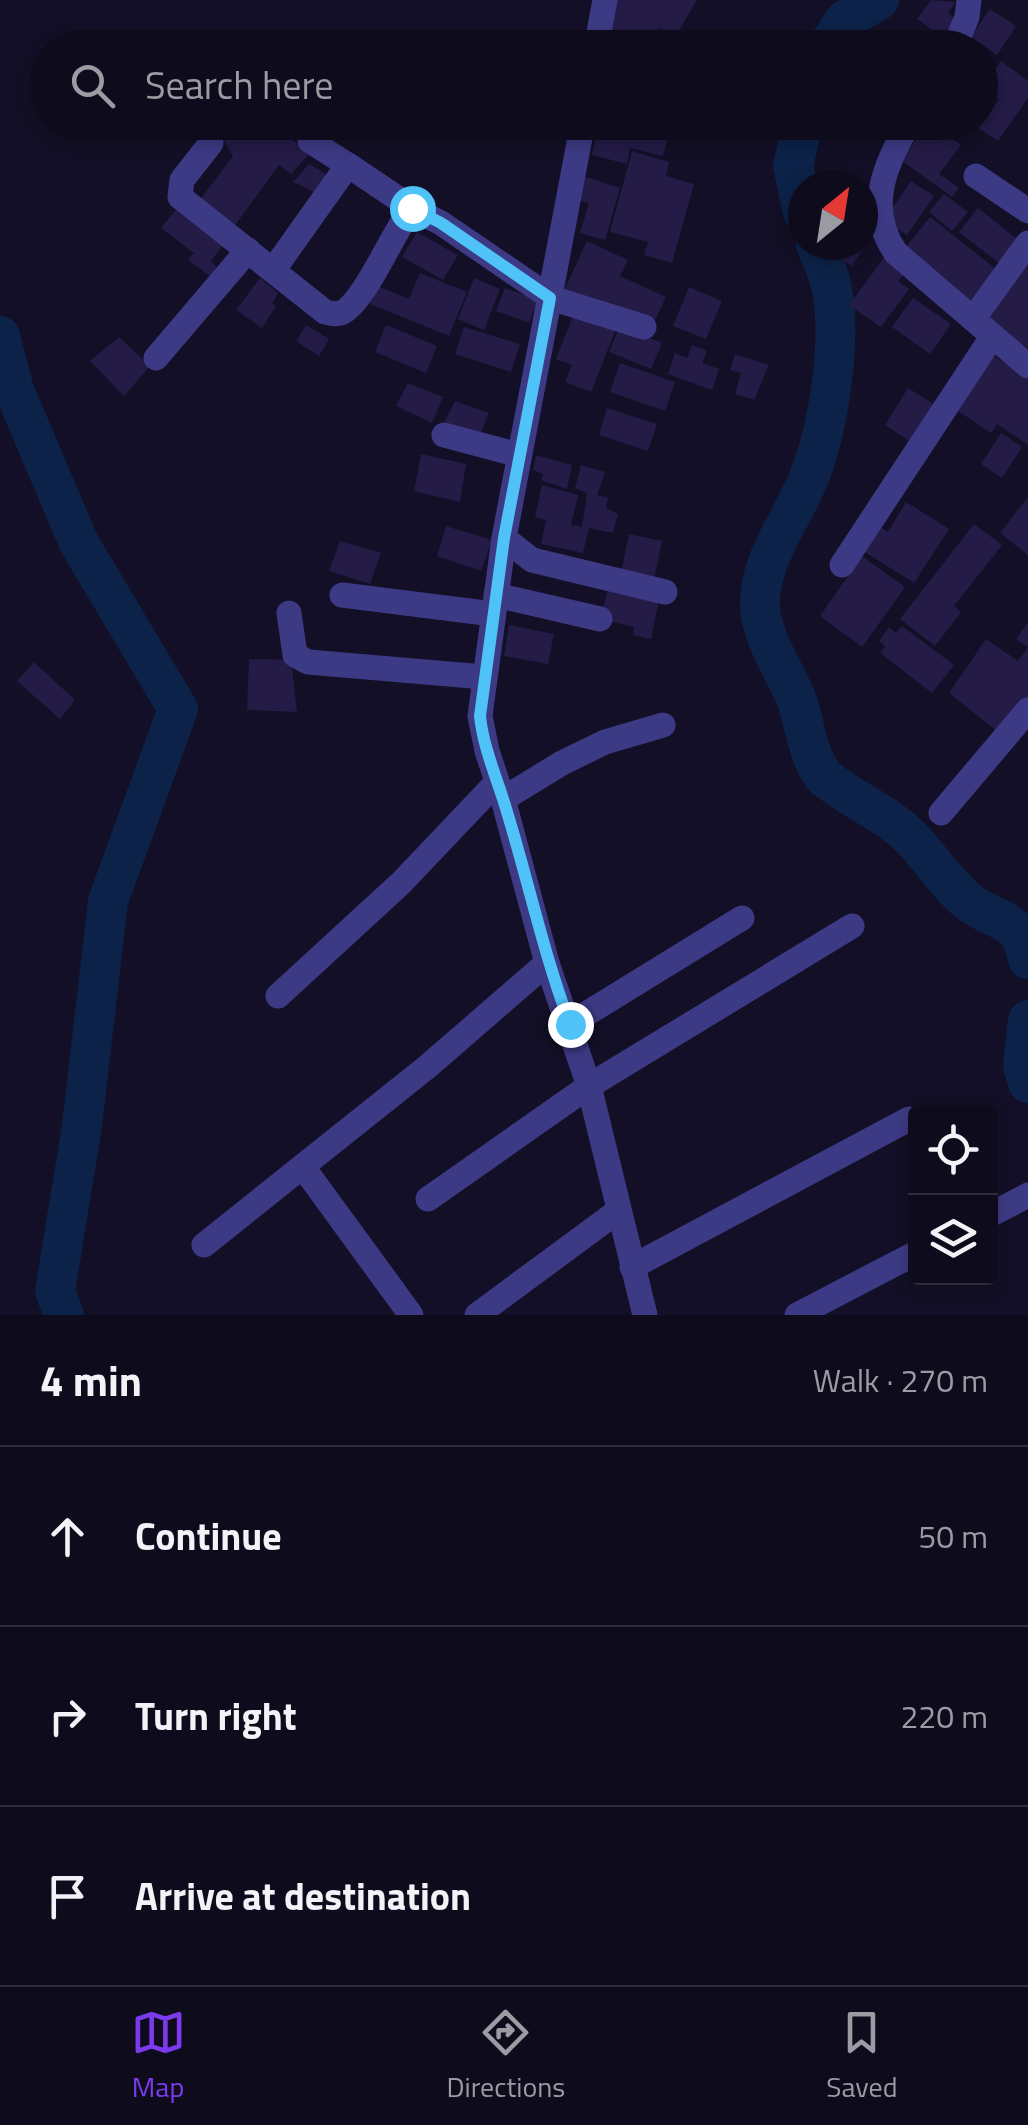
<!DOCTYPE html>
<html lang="en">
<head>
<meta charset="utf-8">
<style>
	body { margin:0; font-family:"Titillium Web",sans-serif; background:#171425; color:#f1f3f6 }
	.controls { position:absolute; right:30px; bottom:30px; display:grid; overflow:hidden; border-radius:10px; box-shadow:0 5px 15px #0003 }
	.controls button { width:90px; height:90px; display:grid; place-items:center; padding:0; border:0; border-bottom:2px solid #2e2b3b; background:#0e0b1c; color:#f1f3f6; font:50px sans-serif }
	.compass { position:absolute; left:788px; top:170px; width:90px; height:90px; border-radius:50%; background:#0e0b1c; box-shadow:0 5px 15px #0003; rotate:30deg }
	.stop { position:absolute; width:30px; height:30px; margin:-22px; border:8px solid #4fc3f7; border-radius:50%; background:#fff }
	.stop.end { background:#4fc3f7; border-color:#fff; box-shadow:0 2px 10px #0008 }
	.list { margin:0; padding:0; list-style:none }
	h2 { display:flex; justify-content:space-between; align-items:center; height:130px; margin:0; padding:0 40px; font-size:42px }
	h2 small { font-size:32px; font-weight:400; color:#9b9ba3 }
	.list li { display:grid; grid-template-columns:65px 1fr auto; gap:30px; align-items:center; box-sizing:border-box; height:180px; padding:0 40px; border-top:2px solid #2e2b3b }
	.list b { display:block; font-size:38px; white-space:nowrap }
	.list em { font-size:32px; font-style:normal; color:#9b9ba3 }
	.icon { flex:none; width:55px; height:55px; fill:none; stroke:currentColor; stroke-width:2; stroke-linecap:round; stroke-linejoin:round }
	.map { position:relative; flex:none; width:1028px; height:1315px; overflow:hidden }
	.search { position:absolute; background:#0e0b1c; box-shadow:0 5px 15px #0003; left:30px; right:30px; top:30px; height:110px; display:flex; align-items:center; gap:25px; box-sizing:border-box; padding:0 35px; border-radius:55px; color:#9b9ba3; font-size:38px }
	.sheet { height:670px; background:#0e0b1c }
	nav { display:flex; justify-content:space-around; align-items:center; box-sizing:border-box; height:140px; border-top:2px solid #2e2b3b; background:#0e0b1c; font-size:28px; color:#9b9ba3 }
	nav a { display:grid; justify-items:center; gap:5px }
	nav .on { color:#7c3aed }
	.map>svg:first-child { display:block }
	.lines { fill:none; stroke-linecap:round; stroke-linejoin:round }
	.river { stroke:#0c2248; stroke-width:40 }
	.building { fill:#241b47 }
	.minor { stroke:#3d3a85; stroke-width:25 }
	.route { stroke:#4fc3f7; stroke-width:12 }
</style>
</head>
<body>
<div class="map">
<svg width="1028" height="1315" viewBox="0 0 1028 1315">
	<rect width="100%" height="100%" fill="#130f26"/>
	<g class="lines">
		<g class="river">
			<path d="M 826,48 L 845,20 L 879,0"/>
			<path d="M 803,212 L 793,166 L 803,122"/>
			<path d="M 816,245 C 823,261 831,278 833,296 C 841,351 827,441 803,491 C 787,525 758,566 760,606 C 762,639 783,668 796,698 C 806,725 806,753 824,777 C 846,795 872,807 895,824 C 925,846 942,881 970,903 C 998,923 1020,917 1028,959"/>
			<path d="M 0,336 L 14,390 L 79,543 L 178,709 L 108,901 L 82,1126 L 55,1291 L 64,1315"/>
			<path d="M 1028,1020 L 1023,1066 L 1028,1083"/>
		</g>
	</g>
	<g class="building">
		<path d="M 617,0 L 697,0 L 675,37 L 659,28 L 648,48 L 635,48 L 611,33 Z"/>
		<path d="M 931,0 L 956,2 L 948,13 L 955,19 L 942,37 L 917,19 Z"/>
		<path d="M 990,9 L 1016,26 L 997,55 L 971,37 Z"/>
		<path d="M 1001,61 L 1028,81 L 1028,98 L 998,141 L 978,128 L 999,99 L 982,88 Z"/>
		<path d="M 185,122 L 227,122 L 211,143 Z"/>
		<path d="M 234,122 L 268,122 L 310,153 L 291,174 L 279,165 L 233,228 L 199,201 L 233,156 L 223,139 Z"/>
		<path d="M 600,122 L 671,122 L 663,156 L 630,148 L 627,164 L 592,155 Z"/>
		<path d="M 929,122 L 961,145 L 939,174 L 959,188 L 952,197 L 901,160 Z"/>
		<path d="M 632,151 L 669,162 L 666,176 L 694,184 L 672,263 L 644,255 L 648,242 L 610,232 Z"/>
		<path d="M 309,164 L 331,177 L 318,194 L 293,182 Z"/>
		<path d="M 583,176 L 620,188 L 605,240 L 580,233 L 589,203 L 576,199 Z"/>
		<path d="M 911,181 L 934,196 L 907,235 L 884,220 Z"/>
		<path d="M 944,194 L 968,212 L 952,231 L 929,212 Z"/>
		<path d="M 978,208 L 1017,239 L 999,263 L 959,232 Z"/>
		<path d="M 176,210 L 222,246 L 211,261 L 218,269 L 211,277 L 188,260 L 194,253 L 161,228 Z"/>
		<path d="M 930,217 L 996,269 L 967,306 L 901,253 Z"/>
		<path d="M 863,230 L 871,235 L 852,266 L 829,253 L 834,245 L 863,245 Z"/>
		<path d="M 417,232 L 458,255 L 443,280 L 402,257 Z"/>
		<path d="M 587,241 L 628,260 L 620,276 L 666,297 L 651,328 L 563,293 Z"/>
		<path d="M 886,255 L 907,270 L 898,281 L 909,289 L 881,327 L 849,305 Z"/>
		<path d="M 1028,260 L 1028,348 L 981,318 Z"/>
		<path d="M 420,273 L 467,292 L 449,336 L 370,304 L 378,286 L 409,299 Z"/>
		<path d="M 260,278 L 278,293 L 272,304 L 276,306 L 262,328 L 236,310 Z"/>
		<path d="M 474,278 L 500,289 L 484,330 L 458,319 Z"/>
		<path d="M 689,287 L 722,301 L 706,339 L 673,326 Z"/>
		<path d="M 505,288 L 538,300 L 529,323 L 496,311 Z"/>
		<path d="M 913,298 L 951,324 L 930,354 L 892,327 Z"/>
		<path d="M 576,308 L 618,324 L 591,392 L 565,382 L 572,365 L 556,359 Z"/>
		<path d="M 306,325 L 329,339 L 319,356 L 296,341 Z"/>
		<path d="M 386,325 L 437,346 L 426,373 L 375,352 Z"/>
		<path d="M 620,326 L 662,343 L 651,369 L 609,352 Z"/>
		<path d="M 464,327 L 520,344 L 511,372 L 455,354 Z"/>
		<path d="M 119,337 L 150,366 L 124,396 L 90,361 Z"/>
		<path d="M 692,345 L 707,351 L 702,363 L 719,369 L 712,390 L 668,374 L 675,353 L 687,358 Z"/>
		<path d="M 988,352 L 1028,378 L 1028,445 L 997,424 L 991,433 L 952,407 Z"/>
		<path d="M 735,354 L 769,365 L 754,400 L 735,394 L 741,373 L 730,370 Z"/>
		<path d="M 620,363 L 675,382 L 665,411 L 610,392 Z"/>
		<path d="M 408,383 L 443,397 L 432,423 L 396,406 Z"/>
		<path d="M 908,388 L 935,405 L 911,442 L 885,425 Z"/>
		<path d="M 455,401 L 489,413 L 478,440 L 440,431 Z"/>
		<path d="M 607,408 L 657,424 L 648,451 L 599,435 Z"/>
		<path d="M 1001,433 L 1022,447 L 1002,478 L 981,464 Z"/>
		<path d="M 421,454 L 466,464 L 460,502 L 414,491 Z"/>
		<path d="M 536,455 L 572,465 L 567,489 L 541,480 L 543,474 L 533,470 Z"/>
		<path d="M 581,465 L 605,472 L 597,495 L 608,498 L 606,508 L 618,514 L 613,533 L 589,528 L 583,553 L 541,544 L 546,520 L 535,517 L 542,485 L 578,495 L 571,525 L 582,527 L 587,493 L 575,488 Z"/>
		<path d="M 1028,497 L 1028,555 L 1000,533 Z"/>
		<path d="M 906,502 L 949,529 L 914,583 L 857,547 L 873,522 L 888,532 Z"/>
		<path d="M 974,524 L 1002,545 L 954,606 L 961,612 L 935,646 L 900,619 Z"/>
		<path d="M 446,526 L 492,540 L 481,571 L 437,556 Z"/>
		<path d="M 629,534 L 662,541 L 653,585 L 620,578 Z"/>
		<path d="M 340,541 L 381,553 L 370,584 L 329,571 Z"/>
		<path d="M 862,556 L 905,587 L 862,647 L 820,616 Z"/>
		<path d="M 608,590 L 659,600 L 651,639 L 633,635 L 634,627 L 600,619 Z"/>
		<path d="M 1028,622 L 1028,697 L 1002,735 L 949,693 L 986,639 L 1018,661 L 1028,647 L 1016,639 Z"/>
		<path d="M 509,625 L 554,634 L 548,664 L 504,656 Z"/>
		<path d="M 902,626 L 954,665 L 932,693 L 880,653 L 885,646 L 879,641 L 889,627 L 896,633 Z"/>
		<path d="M 249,659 L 291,660 L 297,712 L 247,710 Z"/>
		<path d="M 34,662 L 75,700 L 60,719 L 17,681 Z"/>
	</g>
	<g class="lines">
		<g class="minor">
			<path d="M 596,48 L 605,0"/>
			<path d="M 954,48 L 967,17 L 969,0"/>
			<path d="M 583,122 L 504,538 L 480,716 L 487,751 L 503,799 L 547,963 L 589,1086 L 645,1315"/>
			<path d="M 910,122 C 885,163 865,209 896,253 L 1028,366"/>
			<path d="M 310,141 L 348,165"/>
			<path d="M 211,143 L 182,180 L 180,197 L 325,312 C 331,313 335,315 341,313 C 364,304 395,228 412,208 L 441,223 L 551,298 L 644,327"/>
			<path d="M 976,176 L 1028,211"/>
			<path d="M 274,269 L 348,165 L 412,208"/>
			<path d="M 973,319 L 1028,243"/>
			<path d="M 156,358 L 248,250"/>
			<path d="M 444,435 L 519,455"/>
			<path d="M 504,538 L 532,560 L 665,592"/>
			<path d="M 842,565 L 992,337"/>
			<path d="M 342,595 L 493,614"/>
			<path d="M 496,595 L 600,619"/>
			<path d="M 289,613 L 295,655 L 308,662 L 484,677"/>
			<path d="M 503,799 L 562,763 L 605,742 L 663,725"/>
			<path d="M 941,813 L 1028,710"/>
			<path d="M 278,996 L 401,883 L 497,782"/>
			<path d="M 570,1024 L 742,918"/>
			<path d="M 303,1167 L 411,1315"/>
			<path d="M 428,1199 L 589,1086 L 852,926"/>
			<path d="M 990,1215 L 1028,1195"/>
			<path d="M 204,1245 L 427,1067 L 547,963"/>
			<path d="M 632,1267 L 909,1119"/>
			<path d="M 477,1315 L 618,1211"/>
			<path d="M 797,1315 L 916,1253"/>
		</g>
	</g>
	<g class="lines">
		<path class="route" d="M 412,208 L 441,223 L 550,298 L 504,538 L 480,716 C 483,745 494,771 503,799 C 527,874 542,950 570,1024"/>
	</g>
</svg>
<div class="controls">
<button><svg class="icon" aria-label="locate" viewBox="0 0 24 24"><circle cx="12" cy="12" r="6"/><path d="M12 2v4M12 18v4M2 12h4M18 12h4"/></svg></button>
<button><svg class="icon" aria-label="layers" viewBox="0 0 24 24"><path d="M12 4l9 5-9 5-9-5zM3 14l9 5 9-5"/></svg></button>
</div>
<svg class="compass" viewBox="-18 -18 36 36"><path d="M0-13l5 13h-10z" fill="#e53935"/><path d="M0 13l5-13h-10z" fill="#9b9ba3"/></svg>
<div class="stop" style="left:412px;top:208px"></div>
<div class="stop end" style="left:570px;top:1024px"></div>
<div class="search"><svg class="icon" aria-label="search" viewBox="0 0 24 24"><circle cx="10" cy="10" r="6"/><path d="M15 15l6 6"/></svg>Search here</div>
</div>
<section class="sheet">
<h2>4 min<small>Walk · 270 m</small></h2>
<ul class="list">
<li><svg class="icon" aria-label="ahead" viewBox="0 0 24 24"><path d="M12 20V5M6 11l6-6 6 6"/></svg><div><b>Continue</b></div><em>50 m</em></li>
<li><svg class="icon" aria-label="right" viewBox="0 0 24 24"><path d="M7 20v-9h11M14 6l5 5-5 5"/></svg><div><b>Turn right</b></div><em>220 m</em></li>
<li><svg class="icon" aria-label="arrive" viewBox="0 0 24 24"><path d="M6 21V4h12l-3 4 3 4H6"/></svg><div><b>Arrive at destination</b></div></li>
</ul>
</section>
<nav>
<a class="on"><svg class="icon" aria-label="map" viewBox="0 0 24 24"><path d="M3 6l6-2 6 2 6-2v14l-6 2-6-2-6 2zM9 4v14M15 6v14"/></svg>Map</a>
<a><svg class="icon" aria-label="directions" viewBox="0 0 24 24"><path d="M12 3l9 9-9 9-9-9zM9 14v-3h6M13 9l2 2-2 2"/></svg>Directions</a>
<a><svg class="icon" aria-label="saved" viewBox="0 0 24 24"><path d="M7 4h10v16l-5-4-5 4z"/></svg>Saved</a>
</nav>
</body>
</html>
